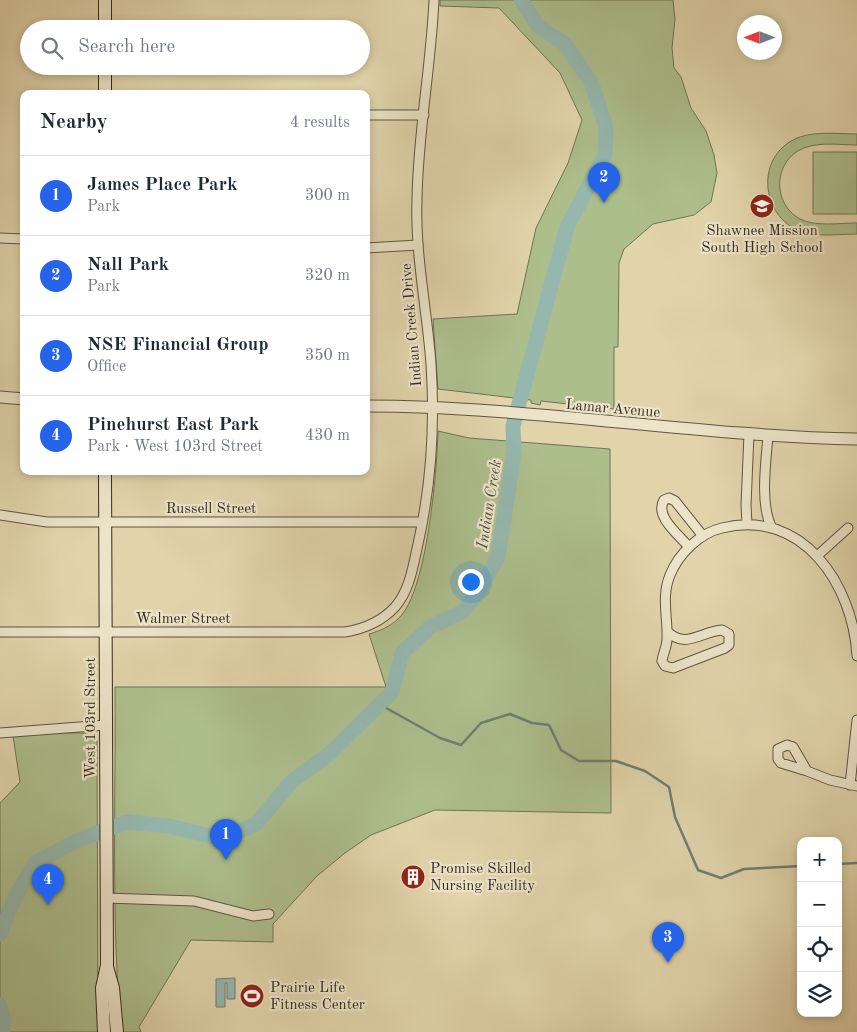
<!DOCTYPE html>
<html lang="en">
<head>
<meta charset="utf-8">
<style>
	body { margin:0; font-family:"Old Standard TT",serif; background:#f2f2f3; color:#1f2937 }
	.controls { position:absolute; right:15px; bottom:15px; display:grid; overflow:hidden; border-radius:10px; box-shadow:0 2px 8px #0003 }
	.controls button { width:45px; height:45px; display:grid; place-items:center; padding:0; border:0; border-bottom:1px solid #e0e1e3; background:#fff; color:#1f2937; font:25px sans-serif }
	.compass { position:absolute; left:737px; top:15px; width:45px; height:45px; border-radius:50%; background:#fff; box-shadow:0 2px 8px #0003; rotate:270deg }
	.you { position:absolute; left:470px; top:581px; width:18px; height:18px; margin:-12px; border:4px solid #fff; border-radius:50%; background:#1a73e8; box-shadow:0 0 0 8px #1a73e833 }
	.badge { display:grid; place-items:center; width:32px; height:32px; border-radius:50%; background:#2563eb; color:#fff; font-size:16px; font-weight:700 }
	.pin { position:absolute; translate:-50% -41px; filter:drop-shadow(0 1px 2px #0008) }
	.pin::after { content:''; position:absolute; top:26px; width:18px; height:15px; background:inherit; clip-path:polygon(0 0,100% 0,50% 100%) }
	.list { margin:0; padding:0; list-style:none }
	h2 { display:flex; justify-content:space-between; align-items:center; height:65px; margin:0; padding:0 20px; font-size:21px }
	h2 small { font-size:16px; font-weight:400; color:#747a83 }
	.list li { display:grid; grid-template-columns:32px 1fr auto; gap:15px; align-items:center; box-sizing:border-box; height:80px; padding:0 20px; border-top:1px solid #e0e1e3 }
	.list b { display:block; font-size:19px; white-space:nowrap }
	.list p { margin:0; font-size:16px; white-space:nowrap; color:#747a83 }
	.list em { font-size:16px; font-style:normal; color:#747a83 }
	.icon { flex:none; width:28px; height:28px; fill:none; stroke:currentColor; stroke-width:2; stroke-linecap:round; stroke-linejoin:round }
	.map { position:relative; flex:none; width:857px; height:1032px; overflow:hidden }
	.search { position:absolute; background:#fff; box-shadow:0 2px 8px #0003; left:20px; top:20px; width:350px; height:55px; display:flex; align-items:center; gap:12px; box-sizing:border-box; padding:0 18px; border-radius:28px; color:#747a83; font-size:19px }
	.panel { position:absolute; background:#fff; box-shadow:0 2px 8px #0003; left:20px; top:90px; width:350px; height:385px; border-radius:10px }
	.map>svg:first-child { display:block }
	.green { fill:#adbe8d; stroke:#707457 }
	.water { fill:#95b7ae; stroke:#6e7f76 }
	.lines { fill:none; stroke-linecap:round; stroke-linejoin:round }
	.stream { stroke:#6e7f76; stroke-width:2.5 }
	.river { stroke:#95b7ae; stroke-width:15 }
	.minor-casing { stroke:#5f5544; stroke-width:11 }
	.tertiary-casing { stroke:#5f5544; stroke-width:13 }
	.secondary-casing { stroke:#342b21; stroke-width:14 }
	.minor { stroke:#ece3c8; stroke-width:9 }
	.tertiary { stroke:#ece3c8; stroke-width:11 }
	.secondary { stroke:#ece3c8; stroke-width:12 }
	.labels { text-anchor:middle; stroke-width:4.5; stroke-linejoin:round; paint-order:stroke }
	.poi-label { font-size:15px; fill:#342b21; stroke:#ece3c8; text-anchor:start }
	.street-label { font-size:15px; fill:#342b21; stroke:#ece3c8 }
	.water-label { font-size:16px; font-style:italic; fill:#4c4e44; stroke:#ece3c8 }
</style>
</head>
<body>
<div class="map">
<svg width="857" height="1032" viewBox="0 0 857 1032">
	<rect width="100%" height="100%" fill="#e1d4ab"/>
	<filter id="stains"><feTurbulence type="fractalNoise" baseFrequency=".004" numOctaves="4"/><feColorMatrix values="0 0 0 0 .2 0 0 0 0 .09 0 0 0 0 .02 0 0 0 .5 -.17"/></filter>
	<radialGradient id="worn" r=".72"><stop offset=".6" stop-color="#630" stop-opacity="0"/><stop offset="1" stop-color="#630" stop-opacity=".3"/></radialGradient>
	<g class="green">
		<path d="M 440,0 L 673,0 L 675,19 L 672,48 L 674,68 L 681,77 L 691,108 L 706,131 L 714,155 L 717,173 L 711,202 L 694,215 L 653,224 L 624,249 L 619,263 L 618,347 L 614,347 L 614,409 L 541,401 L 540,405 L 531,403 L 531,400 L 438,389 L 433,319 L 517,314 L 536,228 L 568,163 L 582,120 L 560,73 L 499,8 L 440,6 Z"/>
		<path d="M 857,134 L 857,145 C 842,145 822,142 807,147 C 774,157 770,202 800,219 C 816,227 840,223 857,223 L 857,234 C 838,234 814,238 797,230 C 758,211 757,152 800,137 C 817,131 839,134 857,134 Z"/>
		<rect x="813" y="152" width="44" height="62"/>
		<path d="M 438,431 L 469,438 L 610,449 L 611,813 L 435,810 L 371,835 L 345,853 L 317,876 L 273,924 L 273,942 L 191,940 L 139,1027 L 141,1032 L 121,1032 C 111,919 116,801 115,687 L 386,687 L 369,634 C 380,631 391,626 399,618 C 427,591 437,471 438,431 Z"/>
		<path d="M 34,733 L 91,733 L 97,740 L 98,1032 L 0,1032 L 0,803 L 20,782 L 13,736 Z"/>
	</g>
	<path class="water" d="M 235,978 L 235,999 L 227,999 L 227,983 L 225,983 L 225,1007 L 216,1007 L 216,979 Z"/>
	<g class="lines">
		<g class="stream">
			<path d="M 379,704 L 440,738 L 461,745 L 481,723 L 510,714 L 532,723 L 549,725 L 561,750 L 579,761 L 616,761 L 645,771 L 669,787 L 675,817 L 698,870 L 721,878 L 744,869 L 801,866"/>
			<path d="M 838,864 L 857,863"/>
		</g>
		<g class="river">
			<path d="M 0,934 L 16,895 L 35,863 L 76,841 L 127,822 L 169,826 L 223,839 L 256,824 L 292,781 L 329,754 L 392,692 L 402,653 L 430,627 L 462,612 L 476,595 L 498,557 L 514,453 L 513,426 L 567,227 L 605,155 L 606,127 L 592,84 L 565,44 L 538,26 L 521,0"/>
			<path d="M 0,1005 L 4,1021 L 2,1032"/>
		</g>
		<defs>
			<g id="minor">
				<path d="M 366,115 L 424,115"/>
				<path d="M 0,238 L 24,239"/>
				<path d="M 366,248 L 418,245"/>
				<path d="M 768,436 C 766,461 760,503 771,526"/>
				<path d="M 0,515 L 47,522 L 422,522"/>
				<path d="M 747,524 L 746,505 L 749,434"/>
				<path d="M 689,547 C 679,535 654,516 664,500 L 669,498 L 675,501 L 703,536"/>
				<path d="M 817,556 L 848,528"/>
				<path d="M 667,631 C 685,650 702,631 722,630 L 729,634 L 729,645 L 725,648 L 673,668 L 665,666 L 662,661 C 663,653 667,647 667,639 C 668,617 661,597 670,575 C 679,553 700,533 722,528 C 803,508 853,585 857,656"/>
				<path d="M 0,632 L 345,632 C 364,629 381,622 395,607 C 410,590 413,566 418,544 C 431,486 435,424 431,364 C 427,309 415,255 417,199 C 418,132 431,67 434,0"/>
				<path d="M 0,733 L 106,725"/>
				<path d="M 807,771 L 781,763 L 778,759 L 778,749 L 787,745 L 793,747 L 807,771 L 830,780 L 857,786"/>
				<path d="M 850,785 L 857,720"/>
				<path d="M 106,898 L 194,901 L 253,916 L 269,914"/>
			</g>
			<g id="tertiary">
				<path d="M 0,397 L 24,399"/>
				<path d="M 366,406 C 530,406 693,436 857,439"/>
			</g>
			<g id="secondary">
				<path d="M 105,0 L 105,29"/>
				<path d="M 105,66 L 105,94"/>
				<path d="M 107,967 L 113,988 L 117,1032"/>
				<path d="M 104,1032 L 102,988 L 107,965 L 105,471"/>
			</g>
		</defs>
		<use href="#minor" class="minor-casing"/>
		<use href="#tertiary" class="tertiary-casing"/>
		<use href="#secondary" class="secondary-casing"/>
		<use href="#minor" class="minor"/>
		<use href="#tertiary" class="tertiary"/>
		<use href="#secondary" class="secondary"/>
	</g>
	<defs>
		<symbol id="school-disc" viewBox="-11 -11 22 22"><circle r="9.5" fill="#8f2418" stroke="#ece3c8"/><path d="M0-5L7-2L0 1L-7-2ZM-4 1L0 2.5L4 1V4Q0 6-4 4Z" fill="#fff"/></symbol>
		<symbol id="building-disc" viewBox="-11 -11 22 22"><circle r="9.5" fill="#8f2418" stroke="#ece3c8"/><path d="M-4-6H4V6H1V3H-1V6H-4ZM-2.5-4.3h1.7v1.8h-1.7ZM.8-4.3h1.7v1.8H.8ZM-2.5-1h1.7V.8h-1.7ZM.8-1h1.7V.8H.8Z" fill="#fff"/></symbol>
		<symbol id="stadium-disc" viewBox="-11 -11 22 22"><circle r="9.5" fill="#8f2418" stroke="#ece3c8"/><path d="M0-5a6.5 5 0 1 0 0 10a6.5 5 0 1 0 0-10ZM-3.5-1.8h7v3.6h-7Z" fill="#fff"/></symbol>
	</defs>
	<g fill-rule="evenodd">
		<use href="#school-disc" x="748" y="192" width="28" height="28"/>
		<use href="#building-disc" x="399" y="863" width="28" height="28"/>
		<use href="#stadium-disc" x="238" y="982" width="28" height="28"/>
	</g>
	<g class="labels">
		<g class="poi-label">
			<text x="762" y="235" text-anchor="middle">Shawnee Mission<tspan x="762" dy="17">South High School</tspan></text>
			<text x="430" y="873">Promise Skilled<tspan x="430" dy="17">Nursing Facility</tspan></text>
			<text x="270" y="992">Prairie Life<tspan x="270" dy="17">Fitness Center</tspan></text>
		</g>
		<g class="street-label">
			<text transform="translate(411 325) rotate(-95)" y="5">Indian Creek Drive</text>
			<text transform="translate(613 408) rotate(5)" y="5">Lamar Avenue</text>
			<text x="211" y="513">Russell Street</text>
			<text x="183" y="623">Walmer Street</text>
			<text transform="translate(90 718) rotate(-90)" y="5">West 103rd Street</text>
		</g>
		<g class="water-label">
			<text transform="translate(488 504) rotate(-81)" y="6">Indian Creek</text>
		</g>
	</g>
	<rect width="100%" height="100%" filter="url(#stains)"/>
	<rect width="100%" height="100%" fill="url(#worn)"/>
</svg>
<div class="controls">
<button>+</button>
<button>−</button>
<button><svg class="icon" aria-label="locate" viewBox="0 0 24 24"><circle cx="12" cy="12" r="6"/><path d="M12 2v4M12 18v4M2 12h4M18 12h4"/></svg></button>
<button><svg class="icon" aria-label="layers" viewBox="0 0 24 24"><path d="M12 4l9 5-9 5-9-5zM3 14l9 5 9-5"/></svg></button>
</div>
<svg class="compass" viewBox="-18 -18 36 36"><path d="M0-13l5 13h-10z" fill="#e53935"/><path d="M0 13l5-13h-10z" fill="#747a83"/></svg>
<div class="you"></div>
<div class="pin badge" style="left:226px;top:860px">1</div>
<div class="pin badge" style="left:604px;top:203px">2</div>
<div class="pin badge" style="left:668px;top:963px">3</div>
<div class="pin badge" style="left:48px;top:905px">4</div>
<div class="search"><svg class="icon" aria-label="search" viewBox="0 0 24 24"><circle cx="10" cy="10" r="6"/><path d="M15 15l6 6"/></svg>Search here</div>
<section class="panel">
<h2>Nearby<small>4 results</small></h2>
<ul class="list">
<li><span class="badge">1</span><div><b>James Place Park</b><p>Park</p></div><em>300 m</em></li>
<li><span class="badge">2</span><div><b>Nall Park</b><p>Park</p></div><em>320 m</em></li>
<li><span class="badge">3</span><div><b>NSE Financial Group</b><p>Office</p></div><em>350 m</em></li>
<li><span class="badge">4</span><div><b>Pinehurst East Park</b><p>Park · West 103rd Street</p></div><em>430 m</em></li>
</ul>
</section>
</div>
</body>
</html>
